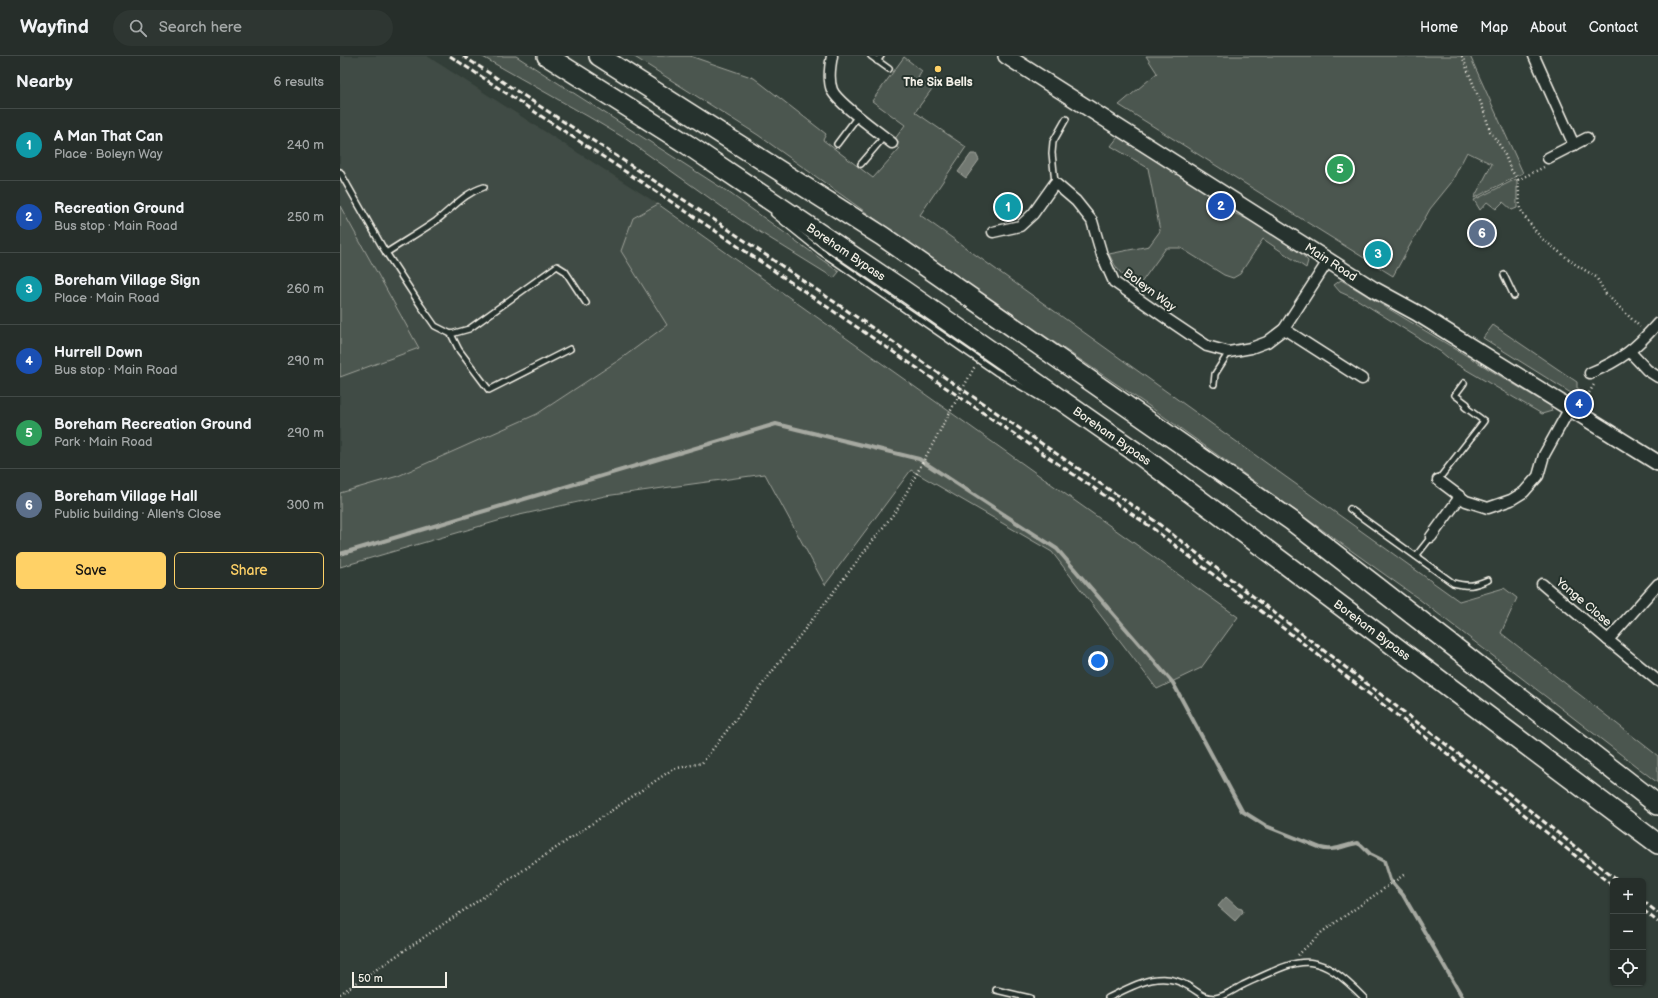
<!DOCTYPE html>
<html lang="en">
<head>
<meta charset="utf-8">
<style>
	body { margin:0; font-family:"Balsamiq Sans",sans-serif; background:#2e3632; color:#f1f3f6 }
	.controls { position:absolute; right:12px; bottom:12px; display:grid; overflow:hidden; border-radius:6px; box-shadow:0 1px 3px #0004 }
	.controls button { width:36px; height:36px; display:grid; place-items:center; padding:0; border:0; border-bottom:1px solid #424a47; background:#262e2a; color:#f1f3f6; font:20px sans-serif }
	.scale { position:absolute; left:12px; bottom:10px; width:95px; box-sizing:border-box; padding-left:4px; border:2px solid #f4f1e8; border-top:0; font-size:11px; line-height:14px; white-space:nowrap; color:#f4f1e8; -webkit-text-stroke:3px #26332d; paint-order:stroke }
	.you { position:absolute; left:758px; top:605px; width:14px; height:14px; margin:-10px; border:3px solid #fff; border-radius:50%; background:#1a73e8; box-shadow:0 0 0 6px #1a73e833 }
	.badge { display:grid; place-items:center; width:26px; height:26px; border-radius:50%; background:#ffd166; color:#fff; font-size:13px; font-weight:700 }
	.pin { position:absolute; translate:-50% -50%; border:2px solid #fff; box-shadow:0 1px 4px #0006 }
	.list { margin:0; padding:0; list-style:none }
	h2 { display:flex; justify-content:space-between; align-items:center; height:52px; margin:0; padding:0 16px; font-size:17px }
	h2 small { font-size:13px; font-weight:400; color:#a4a8a8 }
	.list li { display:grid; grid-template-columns:26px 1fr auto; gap:12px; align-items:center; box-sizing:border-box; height:72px; padding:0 16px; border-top:1px solid #424a47 }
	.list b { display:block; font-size:15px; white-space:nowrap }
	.list p { margin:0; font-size:13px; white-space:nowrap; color:#a4a8a8 }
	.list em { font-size:13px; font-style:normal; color:#a4a8a8 }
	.actions { display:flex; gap:8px; padding:12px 16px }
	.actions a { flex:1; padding:9px 0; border:1px solid #ffd166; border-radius:6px; text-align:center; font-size:14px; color:#ffd166 }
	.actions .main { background:#ffd166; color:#111 }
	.icon { flex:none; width:22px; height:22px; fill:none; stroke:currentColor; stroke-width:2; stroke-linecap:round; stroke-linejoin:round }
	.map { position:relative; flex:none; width:1318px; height:942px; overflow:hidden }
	header { display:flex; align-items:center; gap:24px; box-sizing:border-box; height:56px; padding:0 20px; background:#262e2a; border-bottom:1px solid #424a47 }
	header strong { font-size:19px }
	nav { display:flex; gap:22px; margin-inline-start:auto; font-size:14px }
	.search { width:280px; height:36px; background:#2e3632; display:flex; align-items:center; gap:10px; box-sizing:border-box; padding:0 14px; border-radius:22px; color:#a4a8a8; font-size:15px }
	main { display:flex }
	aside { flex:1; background:#262e2a }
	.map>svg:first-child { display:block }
	.built { fill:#404b44 }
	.green { fill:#4c564f; stroke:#a0a49c }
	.water { fill:#727972; stroke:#a6a9a1 }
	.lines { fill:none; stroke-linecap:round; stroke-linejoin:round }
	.stream { stroke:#a6a9a1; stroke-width:4 }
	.lane-casing { stroke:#f4f1e8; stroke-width:8 }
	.street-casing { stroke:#f4f1e8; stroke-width:13 }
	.secondary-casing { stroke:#f4f1e8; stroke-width:18 }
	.highway-casing { stroke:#f4f1e8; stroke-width:22 }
	.path { stroke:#f4f1e8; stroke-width:2.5; stroke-dasharray:1 3; stroke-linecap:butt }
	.lane { stroke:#26332d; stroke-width:5 }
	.street { stroke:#26332d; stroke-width:10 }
	.secondary { stroke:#26332d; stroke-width:15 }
	.highway { stroke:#26332d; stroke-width:19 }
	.rail { stroke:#f4f1e8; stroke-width:3; stroke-dasharray:6 3; stroke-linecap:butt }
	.poi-dot { fill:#ffd166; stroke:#26332d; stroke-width:1.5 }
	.labels { text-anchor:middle; stroke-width:4; stroke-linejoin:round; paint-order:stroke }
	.poi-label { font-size:12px; font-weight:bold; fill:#f4f1e8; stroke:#26332d }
	.street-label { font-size:12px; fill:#f4f1e8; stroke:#26332d }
</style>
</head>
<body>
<header>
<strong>Wayfind</strong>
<div class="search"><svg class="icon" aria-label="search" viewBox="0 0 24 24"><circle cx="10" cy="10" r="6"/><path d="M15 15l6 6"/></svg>Search here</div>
<nav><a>Home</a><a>Map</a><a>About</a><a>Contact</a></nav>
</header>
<main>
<aside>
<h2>Nearby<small>6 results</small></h2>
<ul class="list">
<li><span class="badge" style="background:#0f9aa8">1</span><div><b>A Man That Can</b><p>Place · Boleyn Way</p></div><em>240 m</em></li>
<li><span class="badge" style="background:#1a4fb4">2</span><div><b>Recreation Ground</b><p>Bus stop · Main Road</p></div><em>250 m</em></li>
<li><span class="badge" style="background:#0f9aa8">3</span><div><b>Boreham Village Sign</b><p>Place · Main Road</p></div><em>260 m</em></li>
<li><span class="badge" style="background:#1a4fb4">4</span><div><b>Hurrell Down</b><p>Bus stop · Main Road</p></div><em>290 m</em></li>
<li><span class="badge" style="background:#2e9e5b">5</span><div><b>Boreham Recreation Ground</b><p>Park · Main Road</p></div><em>290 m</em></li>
<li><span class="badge" style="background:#5c6f8a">6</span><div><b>Boreham Village Hall</b><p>Public building · Allen's Close</p></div><em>300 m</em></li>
</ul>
<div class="actions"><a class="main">Save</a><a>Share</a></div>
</aside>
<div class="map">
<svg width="1318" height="942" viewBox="0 0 1318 942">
	<rect width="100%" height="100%" fill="#323e38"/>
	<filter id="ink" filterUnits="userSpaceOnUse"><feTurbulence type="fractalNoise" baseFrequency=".025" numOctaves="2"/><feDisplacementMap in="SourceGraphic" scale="8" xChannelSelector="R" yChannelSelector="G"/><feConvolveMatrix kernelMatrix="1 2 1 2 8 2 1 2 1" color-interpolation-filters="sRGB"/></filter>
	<g filter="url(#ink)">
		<path class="built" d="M 0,0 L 87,0 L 318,148 L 293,162 L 281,195 L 327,269 L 282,302 L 197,358 L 58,420 L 0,437 L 0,321 L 79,291 L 0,150 Z"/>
		<g class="green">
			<path d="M 141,0 L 176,0 L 388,136 L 499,216 L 494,222 L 402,165 L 286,83 L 249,61 Z"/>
			<path d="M 293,0 L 350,0 L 414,22 L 486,78 L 483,84 L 533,122 L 559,93 L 552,87 L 565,69 L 532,45 L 564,1 L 582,15 L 578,22 L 592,33 L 575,56 L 626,91 L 580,159 L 1119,545 L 1164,532 L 1177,542 L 1161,577 L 1318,700 L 1318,727 L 1079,543 L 809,350 L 598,208 L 418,79 Z"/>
			<path d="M 806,0 L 1130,0 L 1183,117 L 1134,142 L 1152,108 L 1127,96 L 1111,127 L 1090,153 L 1053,220 L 779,49 L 817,17 Z"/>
			<path d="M 778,81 L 857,127 L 876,147 L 889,155 L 923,170 L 959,195 L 968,205 L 966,212 L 923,183 L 900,218 L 893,222 L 884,219 L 841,192 L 826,192 L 798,231 C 784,223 776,213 769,198 L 809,190 L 820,175 L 808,112 L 771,90 Z"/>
			<path d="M 1176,123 L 1177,125 L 1177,152 L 1172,154 L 1163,146 L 1156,153 L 1147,146 L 1140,154 L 1134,144 Z"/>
			<path d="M 318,148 L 898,561 L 861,612 L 817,633 L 712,496 L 571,414 L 485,529 L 425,418 L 265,440 L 175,460 L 0,511 L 0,437 L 58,420 L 197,358 L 282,302 L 327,269 L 281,195 L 293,162 Z"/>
			<path d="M 0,150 L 79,292 L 0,321 Z"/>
			<path d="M 1001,224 L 1210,350 L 1212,355 L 1202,358 L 1113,306 L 1101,296 L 1018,244 L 1000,236 L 994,229 Z"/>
			<path d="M 1153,269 L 1237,326 L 1237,332 L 1242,334 L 1241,337 L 1234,339 L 1143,282 Z"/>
		</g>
		<g class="water">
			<path d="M 631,98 L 636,98 L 639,104 L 626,122 L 618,116 Z"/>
			<path d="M 886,841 L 898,852 L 902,853 L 903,856 L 895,865 L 878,850 Z"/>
		</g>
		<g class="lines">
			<path class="stream" d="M 0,498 L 436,368 L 579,403 L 717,493 L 833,627 L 902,755 L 926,770 L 981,792 C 993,796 1005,789 1017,787 L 1021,789 L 1030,798 L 1044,805 L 1050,824 L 1063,839 L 1123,942"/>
			<defs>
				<g id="lane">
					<path d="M 531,0 L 549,13"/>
					<path d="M 537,5 L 541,0"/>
					<path d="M 497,88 L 518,60"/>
					<path d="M 521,108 L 544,81"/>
					<path d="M 0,116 L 43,192 L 81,250 L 95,270 L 111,278 L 129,273 L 217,210 L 225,215 L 246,247"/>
					<path d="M 715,127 L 712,97 L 713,86 L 726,63"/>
					<path d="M 434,158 L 480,195 L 656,316 L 713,349"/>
					<path d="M 46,197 C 63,186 80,176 96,165 C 113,152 124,137 144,131"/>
					<path d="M 1164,219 L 1174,240"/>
					<path d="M 111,278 L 119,294 L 149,334 L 230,293"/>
					<path d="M 874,328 L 875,318 L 889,296"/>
					<path d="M 1098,424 L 1144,365 L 1125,351 L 1127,348 L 1115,339 L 1124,327"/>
					<path d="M 1010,453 L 1113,527 C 1129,531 1133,530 1148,524"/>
					<path d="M 1076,500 L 1091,481"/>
					<path d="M 656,934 L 690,942"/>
					<path d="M 768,942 C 795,929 820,913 848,930 C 859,936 862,942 875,942 C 884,941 895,933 903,929 C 962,902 974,891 1024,942"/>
				</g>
				<g id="street">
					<path d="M 492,0 C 490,10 488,24 492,34 C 497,47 539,76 552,87"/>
					<path d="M 1194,0 L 1234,89"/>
					<path d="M 1208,102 L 1247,82"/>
					<path d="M 653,176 L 680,170 L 693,158 L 715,127 L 736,145 L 752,165 L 762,199 L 774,226 L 827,263 L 867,290 L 889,296 L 911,292 L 927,286 L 944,273 L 988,205"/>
					<path d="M 944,273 L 1022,323"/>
					<path d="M 1290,296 L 1307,314 L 1318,321"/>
					<path d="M 1250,317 C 1282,304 1296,292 1318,267"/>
					<path d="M 1098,424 L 1126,445 L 1148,452 L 1171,444 L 1184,436 L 1198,420 L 1204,399 L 1230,352"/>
					<path d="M 1091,481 L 1120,441"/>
					<path d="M 1202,528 L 1268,584"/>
					<path d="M 1318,528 L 1268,584 L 1318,625"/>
				</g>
				<path id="secondary" d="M 666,0 L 1033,233 L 1077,257 L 1318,407"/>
				<g id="highway">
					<path d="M 207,0 L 348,89 L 563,234 L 800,399 L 1318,788"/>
					<path d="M 259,0 L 542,180 L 952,465 L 1318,749"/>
				</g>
			</defs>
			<use href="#lane" class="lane-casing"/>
			<use href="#street" class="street-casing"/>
			<use href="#secondary" class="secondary-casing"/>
			<use href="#highway" class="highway-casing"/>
			<g class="path">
				<path d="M 1122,0 L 1144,55 L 1150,75 L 1163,94 L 1170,112 L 1178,124 L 1180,152 L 1184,160 L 1201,182 L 1235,208 L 1256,221 L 1266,238 L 1300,271"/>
				<path d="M 1178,124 L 1204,111"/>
				<path d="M 1243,347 L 1255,327"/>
				<path d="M 958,899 L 982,876 L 1065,818"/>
				<path d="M 0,938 L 333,713 L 362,707 L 558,452 L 635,310"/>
			</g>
			<use href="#lane" class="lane"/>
			<use href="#street" class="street"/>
			<use href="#secondary" class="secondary"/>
			<use href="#highway" class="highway"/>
			<g class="rail">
				<path d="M 110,0 L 371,172 L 811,471 L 1135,719 L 1273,830"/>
				<path d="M 123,0 L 376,165 L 815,465 L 1138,713 L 1278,825"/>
				<path d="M 1303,845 L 1318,857"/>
				<path d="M 1303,854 L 1318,866"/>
			</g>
		</g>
	</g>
	<circle class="poi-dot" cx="598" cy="13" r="4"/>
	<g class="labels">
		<g class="poi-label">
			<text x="598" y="30">The Six Bells</text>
		</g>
		<g class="street-label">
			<text transform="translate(506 196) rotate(34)" y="4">Boreham Bypass</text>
			<text transform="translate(991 206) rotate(33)" y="4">Main Road</text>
			<text transform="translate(810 234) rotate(37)" y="4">Boleyn Way</text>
			<text transform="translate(772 380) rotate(35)" y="4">Boreham Bypass</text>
			<text transform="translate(1244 546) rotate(40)" y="4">Yonge Close</text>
			<text transform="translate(1032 574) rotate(37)" y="4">Boreham Bypass</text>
		</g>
	</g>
</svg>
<div class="controls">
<button>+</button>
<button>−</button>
<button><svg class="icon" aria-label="locate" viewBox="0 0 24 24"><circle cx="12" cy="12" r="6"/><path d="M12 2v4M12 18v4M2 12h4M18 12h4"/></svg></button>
</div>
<div class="scale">50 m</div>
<div class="you"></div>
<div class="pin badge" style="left:668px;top:151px;background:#0f9aa8">1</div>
<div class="pin badge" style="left:881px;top:150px;background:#1a4fb4">2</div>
<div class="pin badge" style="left:1038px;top:198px;background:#0f9aa8">3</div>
<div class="pin badge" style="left:1239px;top:348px;background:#1a4fb4">4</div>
<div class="pin badge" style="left:1000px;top:113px;background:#2e9e5b">5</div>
<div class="pin badge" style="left:1142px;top:177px;background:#5c6f8a">6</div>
</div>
</main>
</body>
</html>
